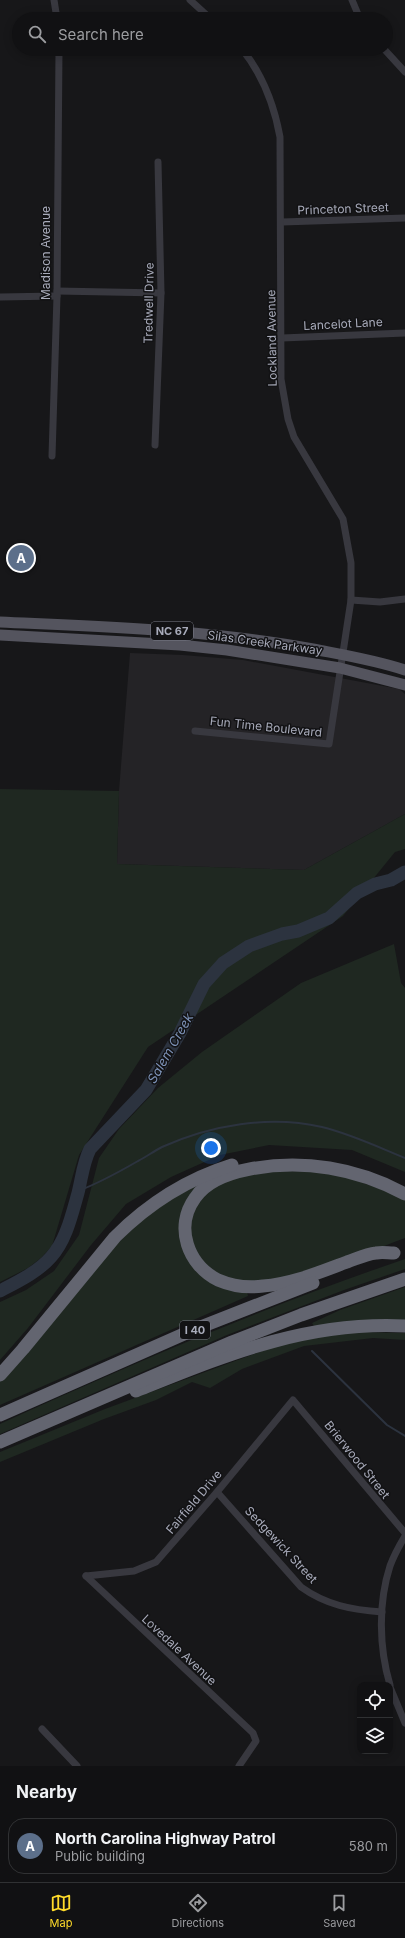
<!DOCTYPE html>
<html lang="en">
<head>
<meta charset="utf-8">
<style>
	body { margin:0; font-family:Inter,sans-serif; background:#1e1f21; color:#f1f3f6 }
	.controls { position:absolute; right:12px; bottom:12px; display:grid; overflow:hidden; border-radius:8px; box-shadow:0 2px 10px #0003 }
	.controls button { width:36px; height:36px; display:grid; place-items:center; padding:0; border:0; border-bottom:1px solid #303133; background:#111113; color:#f1f3f6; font:20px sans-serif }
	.you { position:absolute; left:211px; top:1148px; width:14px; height:14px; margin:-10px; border:3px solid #fff; border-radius:50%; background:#1a73e8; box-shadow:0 0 0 6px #1a73e833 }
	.badge { display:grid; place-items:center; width:26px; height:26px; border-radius:50%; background:#ffdb2a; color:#fff; font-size:13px; font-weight:700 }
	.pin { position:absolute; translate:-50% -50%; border:2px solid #fff; box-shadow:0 1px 4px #0006 }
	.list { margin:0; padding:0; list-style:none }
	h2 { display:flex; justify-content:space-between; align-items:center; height:52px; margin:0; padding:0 16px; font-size:17px }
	h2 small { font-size:13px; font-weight:400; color:#9c9da0 }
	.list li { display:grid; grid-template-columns:26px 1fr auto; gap:12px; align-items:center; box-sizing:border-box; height:56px; margin:0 8px 8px; padding:0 8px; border:1px solid #303133; border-radius:16px }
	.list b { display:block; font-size:15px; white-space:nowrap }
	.list p { margin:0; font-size:13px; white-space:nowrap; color:#9c9da0 }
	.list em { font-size:13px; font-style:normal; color:#9c9da0 }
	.icon { flex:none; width:22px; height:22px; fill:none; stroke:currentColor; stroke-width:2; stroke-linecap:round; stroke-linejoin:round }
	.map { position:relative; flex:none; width:405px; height:1766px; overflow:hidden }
	.search { position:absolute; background:#111113; box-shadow:0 2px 10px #0003; left:12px; right:12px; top:12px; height:44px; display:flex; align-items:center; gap:10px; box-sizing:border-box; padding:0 14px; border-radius:22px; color:#9c9da0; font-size:15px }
	.sheet { height:116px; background:#111113 }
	nav { display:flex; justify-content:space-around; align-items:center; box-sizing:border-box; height:56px; border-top:1px solid #303133; background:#111113; font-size:11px; color:#9c9da0 }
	nav a { display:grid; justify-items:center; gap:2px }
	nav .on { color:#ffdb2a }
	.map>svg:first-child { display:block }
	.built { fill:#242326 }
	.green { fill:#1f2821 }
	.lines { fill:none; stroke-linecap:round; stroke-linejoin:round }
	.stream { stroke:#2c333f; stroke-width:2 }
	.river { stroke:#2c333f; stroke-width:13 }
	.street { stroke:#38383f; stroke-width:7 }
	.primary { stroke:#54545e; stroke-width:11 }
	.highway { stroke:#636570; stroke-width:13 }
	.labels { text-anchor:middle; stroke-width:3; stroke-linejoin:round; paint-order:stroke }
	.shield { fill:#121214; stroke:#7b7d88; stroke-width:1 }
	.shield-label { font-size:11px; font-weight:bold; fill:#a8abba }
	.street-label { font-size:12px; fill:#a8abba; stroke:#121214 }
	.water-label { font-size:13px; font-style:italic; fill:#7d92b7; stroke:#121214 }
</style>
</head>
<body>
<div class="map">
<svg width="405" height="1766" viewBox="0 0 405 1766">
	<rect width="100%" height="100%" fill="#171719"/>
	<path class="built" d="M 130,653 L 183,655 L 243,660 L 399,689 L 405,694 L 405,814 L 304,870 L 117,864 L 119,791 Z"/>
	<g class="green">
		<path d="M 0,789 L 119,791 L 117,864 L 304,870 L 405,814 L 405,849 L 395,852 L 343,916 L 148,1047 L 79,1155 L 52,1246 L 41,1258 L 28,1268 L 0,1282 Z"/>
		<path d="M 394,944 L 401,983 L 405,988 L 405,1172 L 352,1150 L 269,1145 L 220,1155 L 171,1177 L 126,1204 L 91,1245 L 28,1328 L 0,1360 L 0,1302 L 26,1290 L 54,1271 L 79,1235 L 99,1158 L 119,1129 L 158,1088 L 202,1052 L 301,983 Z"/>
		<path d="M 287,1171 L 333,1172 L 405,1198 L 405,1238 C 357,1256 290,1285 239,1282 C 234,1281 229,1278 224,1276 C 212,1271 201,1264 195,1252 C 186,1234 191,1202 208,1191 C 231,1175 260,1173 287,1171 Z"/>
		<path d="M 196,1185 L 199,1189 L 193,1196 L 187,1253 L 247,1292 L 248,1296 L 0,1405 L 0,1381 L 98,1262 L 156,1206 Z"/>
		<path d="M 405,1259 L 405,1269 L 344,1290 L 227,1335 L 0,1434 L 0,1424 C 133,1363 267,1306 405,1259 Z"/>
		<path d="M 405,1287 L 405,1321 L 314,1326 L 312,1323 L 340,1310 Z"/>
		<path d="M 357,1332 L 405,1333 L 405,1340 L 373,1338 L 304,1346 L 242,1369 L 210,1388 L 192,1382 L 156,1400 L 104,1419 L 0,1462 L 0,1452 L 105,1409 L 273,1347 L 297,1340 Z"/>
	</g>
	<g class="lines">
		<g class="stream">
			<path d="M 78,1191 C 99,1183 119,1172 138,1161 C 146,1157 154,1151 162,1147 C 211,1125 269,1115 322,1127 C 351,1134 378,1147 405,1158"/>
			<path d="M 312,1351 L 387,1425 L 405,1436"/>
		</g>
		<path class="river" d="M 0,1291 C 17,1282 38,1272 51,1257 C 66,1241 72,1214 78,1193 C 82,1177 83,1163 90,1149 L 146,1090 L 180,1033 L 204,984 L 223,963 L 249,946 L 282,934 L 298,931 L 329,918 L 357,893 L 375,884 L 391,880 L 405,872"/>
		<g class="street">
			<path d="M 54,0 L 57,19"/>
			<path d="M 190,0 L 211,19"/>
			<path d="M 352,0 L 360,19"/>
			<path d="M 384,49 L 405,72"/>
			<path d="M 282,222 L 405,218"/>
			<path d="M 57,291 L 161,293"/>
			<path d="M 0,297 L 57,296"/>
			<path d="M 282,338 L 405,333"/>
			<path d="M 155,445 L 161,293 L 158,162"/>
			<path d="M 52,456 L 57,296 L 59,49"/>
			<path d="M 351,600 L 380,602 L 405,599"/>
			<path d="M 195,731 L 329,744 L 351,600 L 351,563 L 343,519 L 294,437 L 288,419 L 281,379 L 280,137 C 274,104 263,75 242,49"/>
			<path d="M 217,1492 L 301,1587 C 326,1605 352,1610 382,1612"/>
			<path d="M 86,1576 L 134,1571 L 156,1562 L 217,1492 L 293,1400 L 405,1533"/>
			<path d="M 86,1576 L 253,1733 L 256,1741 L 239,1766"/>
			<path d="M 390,1685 C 379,1648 378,1603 390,1566 C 394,1555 399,1546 405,1536"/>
			<path d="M 390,1687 L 405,1723"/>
			<path d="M 42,1729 L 77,1766"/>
		</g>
		<g class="primary">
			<path d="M 0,622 C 105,627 210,630 313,649 C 344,655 375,660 405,670"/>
			<path d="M 0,635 L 180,645 L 227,650 L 340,668 L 405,685"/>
		</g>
		<g class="highway">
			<path d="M 394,1253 C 388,1253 382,1252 376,1253 C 366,1254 356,1259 347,1262 C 320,1272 292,1284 263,1286 C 248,1288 232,1286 218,1280 C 188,1265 174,1227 195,1198 C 207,1180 229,1173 250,1169 C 303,1159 357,1168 405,1194"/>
			<path d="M 0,1375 L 23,1349 L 115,1237 C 149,1203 187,1179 232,1165"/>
			<path d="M 136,1391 C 226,1355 306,1321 405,1326"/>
			<path d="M 0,1415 L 193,1330 L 313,1283"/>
			<path d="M 0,1442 L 232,1342 L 301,1315 L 405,1279"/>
		</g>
	</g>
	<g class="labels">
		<g class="shield">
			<rect x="151" y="622" width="42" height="18" rx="3"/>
			<rect x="180" y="1321" width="30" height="18" rx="3"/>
		</g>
		<g class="shield-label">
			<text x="172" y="635">NC 67</text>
			<text x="195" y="1334">I 40</text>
		</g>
		<g class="street-label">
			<text transform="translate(343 209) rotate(-2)" y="4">Princeton Street</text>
			<text transform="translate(46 253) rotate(-90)" y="4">Madison Avenue</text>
			<text transform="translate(149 303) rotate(-89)" y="4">Tredwell Drive</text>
			<text transform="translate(343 324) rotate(-3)" y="4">Lancelot Lane</text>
			<text transform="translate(272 338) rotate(-91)" y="4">Lockland Avenue</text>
			<text transform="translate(265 643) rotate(8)" y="4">Silas Creek Parkway</text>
			<text transform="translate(266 727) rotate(6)" y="4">Fun Time Boulevard</text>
			<text transform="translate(357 1460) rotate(51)" y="4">Brierwood Street</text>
			<text transform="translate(194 1502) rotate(-50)" y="4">Fairfield Drive</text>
			<text transform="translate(281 1545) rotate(47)" y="4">Sedgewick Street</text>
			<text transform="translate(179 1650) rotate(43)" y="4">Lovedale Avenue</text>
		</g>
		<g class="water-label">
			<text transform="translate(170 1048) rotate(-60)" y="5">Salem Creek</text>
		</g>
	</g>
</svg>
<div class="controls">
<button><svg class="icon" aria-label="locate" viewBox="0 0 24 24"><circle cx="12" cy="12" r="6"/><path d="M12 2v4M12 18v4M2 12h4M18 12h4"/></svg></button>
<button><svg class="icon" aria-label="layers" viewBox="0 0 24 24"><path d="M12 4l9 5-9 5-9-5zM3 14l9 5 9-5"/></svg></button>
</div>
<div class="you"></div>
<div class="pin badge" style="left:21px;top:558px;background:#5c6f8a">A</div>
<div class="search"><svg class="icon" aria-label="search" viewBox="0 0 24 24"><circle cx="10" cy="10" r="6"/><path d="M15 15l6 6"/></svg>Search here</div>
</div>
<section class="sheet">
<h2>Nearby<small></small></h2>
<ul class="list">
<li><span class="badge" style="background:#5c6f8a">A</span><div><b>North Carolina Highway Patrol</b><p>Public building</p></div><em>580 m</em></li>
</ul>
</section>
<nav>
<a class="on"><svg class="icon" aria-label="map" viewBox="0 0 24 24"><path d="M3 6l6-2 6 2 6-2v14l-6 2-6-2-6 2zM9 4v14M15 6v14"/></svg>Map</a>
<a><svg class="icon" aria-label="directions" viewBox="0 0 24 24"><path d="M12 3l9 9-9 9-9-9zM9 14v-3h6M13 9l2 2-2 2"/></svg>Directions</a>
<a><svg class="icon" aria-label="saved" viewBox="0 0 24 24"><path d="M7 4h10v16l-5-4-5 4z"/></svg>Saved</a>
</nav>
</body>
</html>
